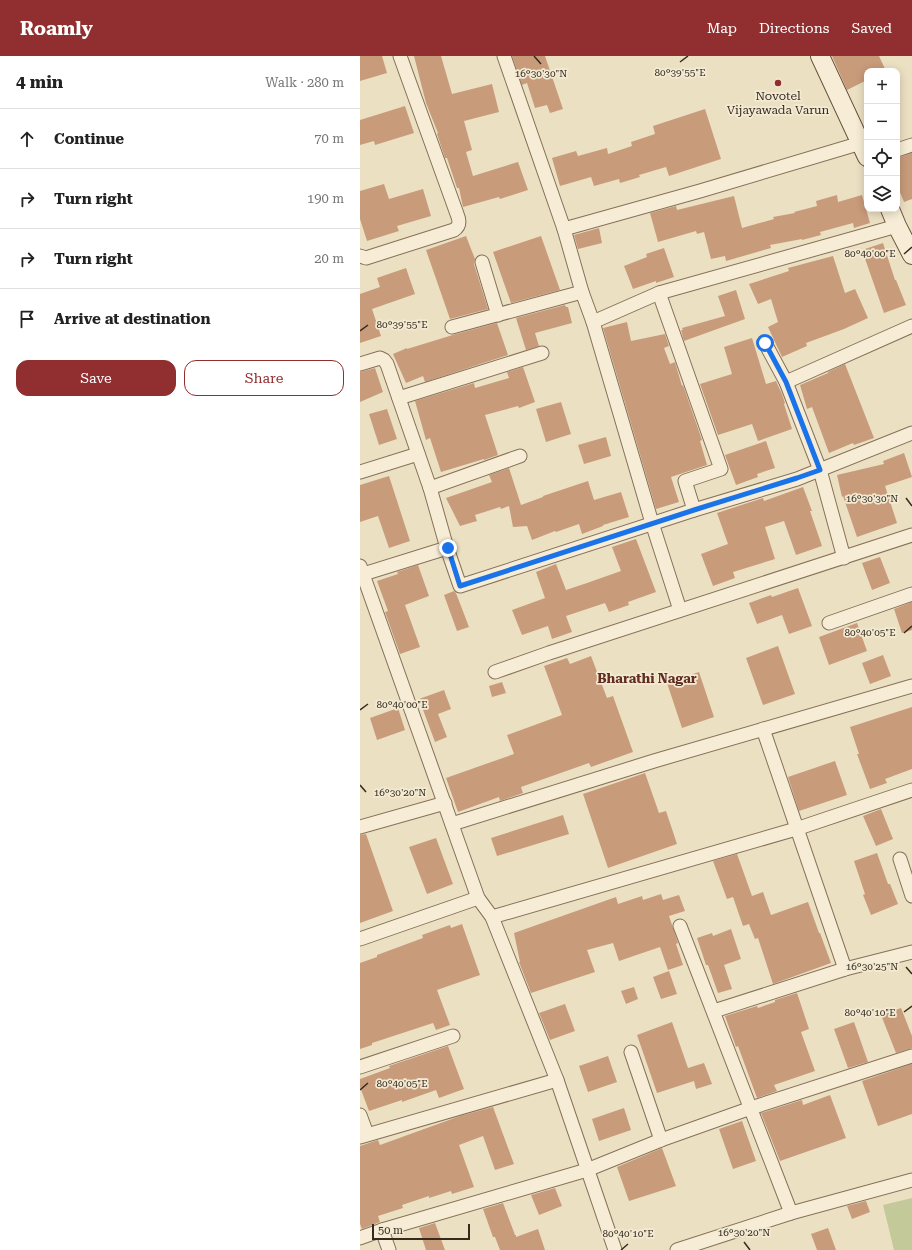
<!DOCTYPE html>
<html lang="en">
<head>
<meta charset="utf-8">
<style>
	body { margin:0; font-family:"Roboto Serif",serif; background:#f6f6f6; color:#222 }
	.controls { position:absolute; right:12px; top:12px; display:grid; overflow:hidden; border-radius:8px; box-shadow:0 2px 10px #0003 }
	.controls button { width:36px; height:36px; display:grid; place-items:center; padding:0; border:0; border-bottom:1px solid #e0e0e0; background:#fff; color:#222; font:20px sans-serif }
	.scale { position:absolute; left:12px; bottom:10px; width:98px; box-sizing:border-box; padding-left:4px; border:2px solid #362a1e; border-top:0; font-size:11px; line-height:14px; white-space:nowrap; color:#362a1e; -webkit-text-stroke:3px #f3ead3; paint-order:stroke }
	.stop { position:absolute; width:12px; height:12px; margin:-9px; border:3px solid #1a73e8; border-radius:50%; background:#fff }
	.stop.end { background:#1a73e8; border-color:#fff; box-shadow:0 1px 4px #0008 }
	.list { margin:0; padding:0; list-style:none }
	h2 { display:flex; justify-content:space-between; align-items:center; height:52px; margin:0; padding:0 16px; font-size:17px }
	h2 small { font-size:13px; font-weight:400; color:#767676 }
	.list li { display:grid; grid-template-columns:26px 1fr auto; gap:12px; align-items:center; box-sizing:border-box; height:60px; padding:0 16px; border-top:1px solid #e0e0e0 }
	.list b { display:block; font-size:15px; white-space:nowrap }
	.list em { font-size:13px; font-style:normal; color:#767676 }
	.actions { display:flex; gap:8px; padding:12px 16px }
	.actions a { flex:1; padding:9px 0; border:1px solid #912e2f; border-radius:12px; text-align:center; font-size:14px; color:#912e2f }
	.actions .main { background:#912e2f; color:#fff }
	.icon { flex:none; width:22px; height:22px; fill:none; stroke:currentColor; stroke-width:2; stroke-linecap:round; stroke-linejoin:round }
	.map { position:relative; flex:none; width:552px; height:1194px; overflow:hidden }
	header { display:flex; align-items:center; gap:24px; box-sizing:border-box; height:56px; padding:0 20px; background:#912e2f; color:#fff }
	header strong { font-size:19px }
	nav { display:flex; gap:22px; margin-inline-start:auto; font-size:14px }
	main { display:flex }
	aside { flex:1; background:#fff }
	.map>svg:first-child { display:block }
	.green { fill:#c3c998 }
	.building { fill:#c89b7b }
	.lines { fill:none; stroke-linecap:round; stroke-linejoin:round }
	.street-casing { stroke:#85715b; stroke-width:15 }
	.secondary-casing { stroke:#67533e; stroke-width:20 }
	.street { stroke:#f7edd6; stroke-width:13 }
	.secondary { stroke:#f7edd6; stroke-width:18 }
	.route { stroke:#1a73e8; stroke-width:5 }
	.ticks { fill:none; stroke:#362a1e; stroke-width:1.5 }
	.poi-dot { fill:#912e2f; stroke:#f3ead3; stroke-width:1.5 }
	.labels { text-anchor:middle; stroke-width:3.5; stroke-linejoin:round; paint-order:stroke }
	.poi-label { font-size:12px; fill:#362a1e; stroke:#f3ead3 }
	.neighbourhood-label { font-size:13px; font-weight:bold; fill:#602d20; stroke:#f3ead3 }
	.ticks-label { font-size:10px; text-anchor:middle; fill:#362a1e; stroke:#f3ead3; stroke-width:3.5; stroke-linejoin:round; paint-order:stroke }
</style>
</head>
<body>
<header>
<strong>Roamly</strong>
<nav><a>Map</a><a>Directions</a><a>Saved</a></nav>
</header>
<main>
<aside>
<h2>4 min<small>Walk · 280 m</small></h2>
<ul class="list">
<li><svg class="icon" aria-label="ahead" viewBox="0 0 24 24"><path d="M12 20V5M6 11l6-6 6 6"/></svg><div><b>Continue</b></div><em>70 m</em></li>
<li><svg class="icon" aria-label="right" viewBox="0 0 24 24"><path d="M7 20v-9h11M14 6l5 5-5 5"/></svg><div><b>Turn right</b></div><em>190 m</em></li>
<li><svg class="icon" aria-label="right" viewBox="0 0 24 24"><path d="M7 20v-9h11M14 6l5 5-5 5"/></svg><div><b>Turn right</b></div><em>20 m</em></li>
<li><svg class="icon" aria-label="arrive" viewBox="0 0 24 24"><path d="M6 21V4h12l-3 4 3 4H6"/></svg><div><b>Arrive at destination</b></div></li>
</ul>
<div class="actions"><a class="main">Save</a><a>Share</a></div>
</aside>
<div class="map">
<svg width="552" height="1194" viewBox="0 0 552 1194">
	<rect width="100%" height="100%" fill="#ece0c3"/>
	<path class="green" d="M 552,1142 L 552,1194 L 534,1194 L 523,1149 Z"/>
	<g class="building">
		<path d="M 0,0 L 22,0 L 27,17 L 0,25 Z"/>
		<path d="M 54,0 L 81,0 L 92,38 L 132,28 L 139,56 L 104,65 L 112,94 L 106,96 L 113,120 L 158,106 L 168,134 L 140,143 L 139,141 L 103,151 L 99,132 L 97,132 L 87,102 L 85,102 L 77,78 L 78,77 L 66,47 Z"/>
		<path d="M 152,0 L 185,0 L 203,53 L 190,57 L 187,49 L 175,52 L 167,27 L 162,29 Z"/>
		<path d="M 472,0 L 519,0 L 526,15 L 507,15 L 507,24 L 487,34 Z"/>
		<path d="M 45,50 L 54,77 L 15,89 L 14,85 L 0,89 L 0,64 Z"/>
		<path d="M 345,53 L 361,103 L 309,120 L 306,111 L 279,119 L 280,121 L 260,127 L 259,123 L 234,130 L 231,121 L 200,130 L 192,102 L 216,95 L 218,100 L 247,92 L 248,98 L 272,90 L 271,86 L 295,78 L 293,70 Z"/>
		<path d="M 552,97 L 552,143 L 544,146 L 537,129 L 537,102 Z"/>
		<path d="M 24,128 L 29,143 L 63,133 L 71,160 L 37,170 L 39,175 L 7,185 L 0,163 L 0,135 Z"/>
		<path d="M 477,139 L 478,146 L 502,139 L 510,167 L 494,172 L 493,167 L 460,176 L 461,179 L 442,184 L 442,183 L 410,189 L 411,192 L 366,205 L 365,200 L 351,203 L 344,176 L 337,178 L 336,175 L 298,186 L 290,157 L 316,150 L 317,154 L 374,140 L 382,172 L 414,163 L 413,161 L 435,157 L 434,156 L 457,150 L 456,145 Z"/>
		<path d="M 239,172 L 242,187 L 218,193 L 214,179 Z"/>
		<path d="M 106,180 L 115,203 L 114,208 L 128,253 L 90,263 L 66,194 Z"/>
		<path d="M 181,180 L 200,234 L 151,247 L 133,196 Z"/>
		<path d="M 523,187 L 535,224 L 536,224 L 546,249 L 524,257 L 502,194 Z"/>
		<path d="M 304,192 L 314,221 L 296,227 L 296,225 L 273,233 L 264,210 L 287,201 L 286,198 Z"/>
		<path d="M 473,200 L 485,237 L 495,233 L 508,262 L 484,273 L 446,287 L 447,290 L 422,301 L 408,271 L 418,266 L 411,243 L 398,248 L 389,228 L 429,215 L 428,212 Z"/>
		<path d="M 46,212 L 55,238 L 12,253 L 21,280 L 0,287 L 0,238 L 20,231 L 17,222 Z"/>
		<path d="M 376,234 L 385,263 L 324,285 L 321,274 L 323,274 L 322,272 L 365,260 L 358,240 Z"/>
		<path d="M 205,249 L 206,251 L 208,251 L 212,267 L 175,277 L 179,290 L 166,294 L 156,262 Z"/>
		<path d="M 267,266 L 271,285 L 305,278 L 309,290 L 304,292 L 310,308 L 315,306 L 322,330 L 323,329 L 342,384 L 340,385 L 347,409 L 311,421 L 319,446 L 296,453 L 243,272 Z"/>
		<path d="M 137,267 L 148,299 L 65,326 L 63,320 L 46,327 L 33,298 L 47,292 L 47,293 L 96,278 Z"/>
		<path d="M 392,282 L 406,328 L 416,325 L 422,338 L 425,347 L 424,348 L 432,373 L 398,385 L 392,368 L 358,379 L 340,328 L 372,318 L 364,291 Z"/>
		<path d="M 485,308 L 514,382 L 494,389 L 493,387 L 469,397 L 452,351 L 447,353 L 440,329 L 468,317 L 468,316 Z"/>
		<path d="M 163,311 L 175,346 L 159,352 L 158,350 L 125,359 L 138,399 L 124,404 L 124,403 L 81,416 L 70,382 L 66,384 L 55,345 L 114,327 L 115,332 L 149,322 L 147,316 Z"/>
		<path d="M 15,312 L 23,336 L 0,346 L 0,316 Z"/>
		<path d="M 201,346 L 211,378 L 186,386 L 176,353 Z"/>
		<path d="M 27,353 L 37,383 L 19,389 L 9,358 Z"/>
		<path d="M 246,381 L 251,400 L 224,408 L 218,389 Z"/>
		<path d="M 406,385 L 415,412 L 397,418 L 398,421 L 376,429 L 365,399 Z"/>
		<path d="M 544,397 L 552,421 L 525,430 L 537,467 L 497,481 L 483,440 L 482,441 L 477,419 L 524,408 L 523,405 Z"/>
		<path d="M 149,412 L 161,449 L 183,441 L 183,440 L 228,425 L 234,444 L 261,436 L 269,461 L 243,469 L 243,470 L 222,478 L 219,468 L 196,476 L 195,475 L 172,484 L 167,470 L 153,471 L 149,450 L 141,453 L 140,451 L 115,459 L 117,465 L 100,470 L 86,442 L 132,426 L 129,419 Z"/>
		<path d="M 29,420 L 50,485 L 29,492 L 18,460 L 0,466 L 0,429 Z"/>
		<path d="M 443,431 L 452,455 L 450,455 L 462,490 L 436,499 L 424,465 L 405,471 L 415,503 L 373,516 L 375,522 L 353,530 L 341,498 L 368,488 L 357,457 L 403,442 L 404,445 Z"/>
		<path d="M 276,483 L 296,536 L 268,546 L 269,549 L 249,556 L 245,547 L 206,560 L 212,576 L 192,583 L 188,570 L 162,579 L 152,554 L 185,542 L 176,516 L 196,508 L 206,534 L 227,527 L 261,515 L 252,491 Z"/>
		<path d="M 520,501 L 530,527 L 512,534 L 502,507 Z"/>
		<path d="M 58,509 L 69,540 L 45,549 L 60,591 L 40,598 L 25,556 L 28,555 L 17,525 L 38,518 L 37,516 Z"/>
		<path d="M 438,532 L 452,570 L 429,578 L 422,559 L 397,568 L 389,547 L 411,539 L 412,541 Z"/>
		<path d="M 94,535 L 96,537 L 109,571 L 97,575 L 84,539 Z"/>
		<path d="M 552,546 L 552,574 L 542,577 L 534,553 Z"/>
		<path d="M 497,567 L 507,595 L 469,609 L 459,581 Z"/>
		<path d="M 418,590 L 435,638 L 403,649 L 386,602 Z"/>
		<path d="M 523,599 L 531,620 L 510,628 L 502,607 Z"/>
		<path d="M 231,600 L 247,642 L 253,640 L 273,696 L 231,711 L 229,707 L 161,731 L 163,737 L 140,745 L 139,741 L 98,756 L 86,722 L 154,698 L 147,679 L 202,659 L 184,610 L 207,602 L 210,608 Z"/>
		<path d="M 339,616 L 354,661 L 322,672 L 307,627 Z"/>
		<path d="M 142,626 L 146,637 L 132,641 L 129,630 Z"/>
		<path d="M 84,634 L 91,653 L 78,658 L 87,681 L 75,686 L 59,643 Z"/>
		<path d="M 552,651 L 552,713 L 525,723 L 527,727 L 510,733 L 497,698 L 499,698 L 490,671 Z"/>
		<path d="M 38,652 L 45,674 L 17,684 L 10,662 Z"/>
		<path d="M 475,705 L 487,739 L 439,755 L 428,721 Z"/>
		<path d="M 285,717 L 299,757 L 306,755 L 317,788 L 248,812 L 223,738 Z"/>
		<path d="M 521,753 L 533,783 L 516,790 L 503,760 Z"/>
		<path d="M 203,759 L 209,778 L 137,800 L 131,782 Z"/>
		<path d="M 6,778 L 33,855 L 0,867 L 0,779 Z"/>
		<path d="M 76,782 L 93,828 L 67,838 L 49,791 Z"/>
		<path d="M 517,797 L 528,828 L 530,828 L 538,848 L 511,859 L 503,839 L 505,838 L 494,805 Z"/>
		<path d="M 377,798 L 392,840 L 403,836 L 411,859 L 448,846 L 459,877 L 460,877 L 471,907 L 413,928 L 398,882 L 395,883 L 389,868 L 383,870 L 373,841 L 367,843 L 353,805 Z"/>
		<path d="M 301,838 L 303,844 L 319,839 L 325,855 L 309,860 L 318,887 L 316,888 L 323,909 L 308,914 L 300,891 L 259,905 L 253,887 L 227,894 L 235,916 L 171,937 L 159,906 L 160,906 L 154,877 L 256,841 L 258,848 L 282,840 L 283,844 Z"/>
		<path d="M 102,868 L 120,919 L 77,934 L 90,969 L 76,974 L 73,967 L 12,987 L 12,989 L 0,993 L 0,907 L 17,901 L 17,899 L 63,882 L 62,879 L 90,869 L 91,872 Z"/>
		<path d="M 371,873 L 381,903 L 364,909 L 372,933 L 358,937 L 348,909 L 346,909 L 337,882 L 352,877 L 353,880 Z"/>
		<path d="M 309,915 L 317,938 L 301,943 L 293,921 Z"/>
		<path d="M 274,931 L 278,943 L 266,948 L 261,935 Z"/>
		<path d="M 437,937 L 449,973 L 441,976 L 455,1015 L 414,1029 L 417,1035 L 397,1042 L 378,990 L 376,991 L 365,960 L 397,950 L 398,952 L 415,946 L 415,944 Z"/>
		<path d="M 205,948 L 215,975 L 190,984 L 179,957 Z"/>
		<path d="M 541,952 L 552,980 L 552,992 L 536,997 L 521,959 Z"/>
		<path d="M 312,966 L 328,1012 L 344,1007 L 352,1028 L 336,1033 L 334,1025 L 297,1037 L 277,979 Z"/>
		<path d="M 494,966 L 508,1006 L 488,1012 L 474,973 Z"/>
		<path d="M 88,990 L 104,1033 L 79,1042 L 76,1034 L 42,1046 L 42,1044 L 9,1055 L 0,1031 L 0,1023 L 30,1012 L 29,1010 Z"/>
		<path d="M 248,1000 L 257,1026 L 228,1036 L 219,1010 Z"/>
		<path d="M 552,1008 L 552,1058 L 518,1070 L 502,1025 Z"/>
		<path d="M 470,1039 L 486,1082 L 420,1105 L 401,1057 L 442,1044 L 443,1049 Z"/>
		<path d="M 133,1051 L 154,1108 L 135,1114 L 123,1080 L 99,1089 L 114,1131 L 92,1138 L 91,1135 L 69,1142 L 69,1140 L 42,1149 L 43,1152 L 18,1160 L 20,1166 L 2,1173 L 0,1168 L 0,1090 L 18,1084 L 20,1089 L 100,1060 Z"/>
		<path d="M 264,1052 L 271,1074 L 239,1085 L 232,1063 Z"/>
		<path d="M 382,1065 L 396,1105 L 373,1113 L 359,1073 Z"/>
		<path d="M 302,1092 L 316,1130 L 269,1145 L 257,1111 Z"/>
		<path d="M 195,1132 L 202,1150 L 179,1159 L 171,1139 Z"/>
		<path d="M 506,1145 L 510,1156 L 492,1163 L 487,1150 Z"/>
		<path d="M 143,1147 L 155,1179 L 156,1179 L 156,1181 L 178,1173 L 185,1194 L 140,1194 L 135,1181 L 133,1181 L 123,1153 Z"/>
		<path d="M 75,1167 L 85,1194 L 66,1194 L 59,1172 Z"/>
		<path d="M 468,1172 L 476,1194 L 457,1194 L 451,1178 Z"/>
	</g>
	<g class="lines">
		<defs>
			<g id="street">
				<path d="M 144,0 L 204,173 L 222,236 L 233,266 L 292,467 L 320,554"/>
				<path d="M 537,94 L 552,89"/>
				<path d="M 204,173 L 340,135 L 501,87"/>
				<path d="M 0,200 L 6,202 L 94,174 C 100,170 100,165 97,158 L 40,0"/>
				<path d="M 122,206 L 138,259"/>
				<path d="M 299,237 L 361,413 L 325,425 L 334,454"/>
				<path d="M 233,266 L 299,237 L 537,170"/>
				<path d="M 92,271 L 222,236"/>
				<path d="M 405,287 L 426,326 L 460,414 L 484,502"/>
				<path d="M 0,308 L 20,302 L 24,304 L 27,308 L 70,432 L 87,492 L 100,530 L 334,454 L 437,423 L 552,377"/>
				<path d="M 426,326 L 552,270"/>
				<path d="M 39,342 L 182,297"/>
				<path d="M 0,416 L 58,398"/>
				<path d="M 70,432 L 160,400"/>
				<path d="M 0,510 L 118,842 L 132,861 L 197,1024 L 255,1194"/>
				<path d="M 0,519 L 87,492"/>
				<path d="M 469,567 L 552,538"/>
				<path d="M 135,616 L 189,597 L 552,479"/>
				<path d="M 403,673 L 485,913"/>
				<path d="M 92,768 L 294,705 L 552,630"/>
				<path d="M 0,771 L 85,747"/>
				<path d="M 540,803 L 552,840"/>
				<path d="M 132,861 L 436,773 L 552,734"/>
				<path d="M 320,870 L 431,1157"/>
				<path d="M 0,883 L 118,842"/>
				<path d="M 354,955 L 485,913 L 552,896"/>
				<path d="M 271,996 L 301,1084"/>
				<path d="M 0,1011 L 93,980"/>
				<path d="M 0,1059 L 7,1078"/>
				<path d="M 0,1081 L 197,1024"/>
				<path d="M 22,1174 L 29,1194"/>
				<path d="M 0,1182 L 22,1174 L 227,1114 L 301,1084 L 391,1052 L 552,1000"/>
				<path d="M 317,1194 L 431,1157 L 552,1124"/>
			</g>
			<g id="secondary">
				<path d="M 460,0 L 507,101"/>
				<path d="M 530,153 L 537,170 L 552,199"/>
			</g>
		</defs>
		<use href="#street" class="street-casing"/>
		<use href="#secondary" class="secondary-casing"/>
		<use href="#street" class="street"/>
		<use href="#secondary" class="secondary"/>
	</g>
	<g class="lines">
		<path class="route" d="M 88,492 L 100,530 L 334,454 L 437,422 L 460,414 L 426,326 L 405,287"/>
	</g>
	<path class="ticks" d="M 174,0 L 181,8M 320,6 L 328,0M 544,198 L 552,191M 0,275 L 8,269M 546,442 L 552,450M 544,577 L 552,570M 0,654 L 8,648M 0,729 L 6,736M 546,911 L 552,918M 544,956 L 552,950M 0,1034 L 8,1027M 384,1186 L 390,1194M 261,1194 L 268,1188"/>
	<circle class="poi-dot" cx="418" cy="27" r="4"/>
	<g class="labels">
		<g class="poi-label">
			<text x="418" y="44">Novotel<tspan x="418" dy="14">Vijayawada Varun</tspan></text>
		</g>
		<g class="neighbourhood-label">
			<text x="287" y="627">Bharathi Nagar</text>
		</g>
	</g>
	<g class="ticks-label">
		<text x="320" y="20">80°39'55"E</text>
		<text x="181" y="21">16°30'30"N</text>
		<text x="510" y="201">80°40'00"E</text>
		<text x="42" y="272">80°39'55"E</text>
		<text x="512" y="446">16°30'30"N</text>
		<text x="510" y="580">80°40'05"E</text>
		<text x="42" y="652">80°40'00"E</text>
		<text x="40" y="740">16°30'20"N</text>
		<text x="512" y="914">16°30'25"N</text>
		<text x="510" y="960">80°40'10"E</text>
		<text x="42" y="1031">80°40'05"E</text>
		<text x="384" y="1180">16°30'20"N</text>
		<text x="268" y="1181">80°40'10"E</text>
	</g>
</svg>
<div class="controls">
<button>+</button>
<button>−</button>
<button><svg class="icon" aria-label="locate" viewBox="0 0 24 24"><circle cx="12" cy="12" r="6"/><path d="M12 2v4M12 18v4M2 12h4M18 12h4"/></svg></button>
<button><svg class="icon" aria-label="layers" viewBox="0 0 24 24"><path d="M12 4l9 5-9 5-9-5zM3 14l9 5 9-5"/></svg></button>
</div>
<div class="scale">50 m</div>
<div class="stop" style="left:405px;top:287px"></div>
<div class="stop end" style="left:88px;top:492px"></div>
</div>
</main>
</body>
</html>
